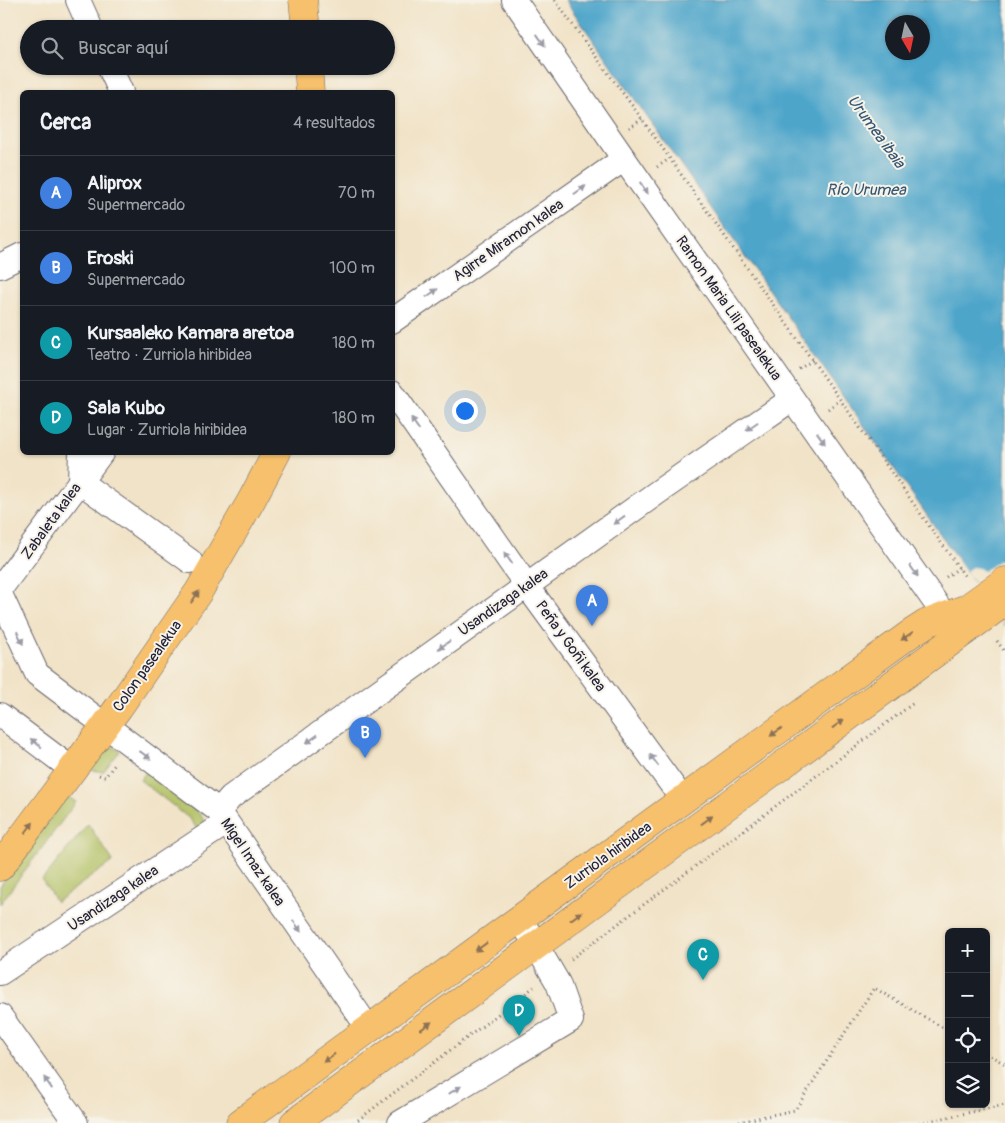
<!DOCTYPE html>
<html lang="es">
<head>
<meta charset="utf-8">
<style>
	body { margin:0; font-family:Pangolin,sans-serif; background:#20242c; color:#f1f3f6 }
	.controls { position:absolute; right:15px; bottom:15px; display:grid; overflow:hidden; border-radius:8px; box-shadow:0 1px 4px #0004 }
	.controls button { width:45px; height:45px; display:grid; place-items:center; padding:0; border:0; border-bottom:1px solid #363941; background:#171b24; color:#f1f3f6; font:25px sans-serif }
	.compass { position:absolute; left:885px; top:15px; width:45px; height:45px; border-radius:50%; background:#171b24; box-shadow:0 1px 4px #0004; rotate:171deg }
	.you { position:absolute; left:464px; top:410px; width:18px; height:18px; margin:-12px; border:4px solid #fff; border-radius:50%; background:#1a73e8; box-shadow:0 0 0 8px #1a73e833 }
	.badge { display:grid; place-items:center; width:32px; height:32px; border-radius:50%; background:#d1495b; color:#fff; font-size:16px; font-weight:700 }
	.pin { position:absolute; translate:-50% -41px; filter:drop-shadow(0 1px 2px #0008) }
	.pin::after { content:''; position:absolute; top:26px; width:18px; height:15px; background:inherit; clip-path:polygon(0 0,100% 0,50% 100%) }
	.list { margin:0; padding:0; list-style:none }
	h2 { display:flex; justify-content:space-between; align-items:center; height:65px; margin:0; padding:0 20px; font-size:21px }
	h2 small { font-size:16px; font-weight:400; color:#9ea1a6 }
	.list li { display:grid; grid-template-columns:32px 1fr auto; gap:15px; align-items:center; box-sizing:border-box; height:75px; padding:0 20px; border-top:1px solid #363941 }
	.list b { display:block; font-size:19px; white-space:nowrap }
	.list p { margin:0; font-size:16px; white-space:nowrap; color:#9ea1a6 }
	.list em { font-size:16px; font-style:normal; color:#9ea1a6 }
	.icon { flex:none; width:28px; height:28px; fill:none; stroke:currentColor; stroke-width:2; stroke-linecap:round; stroke-linejoin:round }
	.map { position:relative; flex:none; width:1005px; height:1123px; overflow:hidden }
	.search { position:absolute; background:#171b24; box-shadow:0 1px 4px #0004; left:20px; top:20px; width:375px; height:55px; display:flex; align-items:center; gap:12px; box-sizing:border-box; padding:0 18px; border-radius:28px; color:#9ea1a6; font-size:19px }
	.panel { position:absolute; background:#171b24; box-shadow:0 1px 4px #0004; left:20px; top:90px; width:375px; height:365px; border-radius:8px }
	.map>svg:first-child { display:block }
	.green { fill:#b0bf61; stroke:#69704e }
	.water { fill:#4ea5ca; stroke:#386482; fill-rule:evenodd }
	.pier { fill:#f1e3c7 }
	.lines { fill:none; stroke-linecap:round; stroke-linejoin:round }
	.minor-casing { stroke:#6a666c; stroke-width:26 }
	.major-casing { stroke:#6a666c; stroke-width:29 }
	.path { stroke:#6a666c; stroke-width:3; stroke-dasharray:1 4; stroke-linecap:butt }
	.minor { stroke:#fff; stroke-width:24 }
	.major { stroke:#f7c06c; stroke-width:28 }
	.oneway { fill:#9c9ca7 }
	.oneway2 { fill:#8c7154 }
	.labels { text-anchor:middle; stroke-width:4; stroke-linejoin:round; paint-order:stroke }
	.street-label { font-size:15px; fill:#22223b; stroke:#f7f3e8 }
	.water-label { font-size:16px; font-style:italic; fill:#345674; stroke:#f7f3e8 }
</style>
</head>
<body>
<div class="map">
<svg width="1005" height="1123" viewBox="0 0 1005 1123">
	<rect width="100%" height="100%" fill="#f7f3e8"/>
	<filter id="ink" filterUnits="userSpaceOnUse"><feTurbulence type="fractalNoise" baseFrequency=".02" numOctaves="2"/><feDisplacementMap in="SourceGraphic" scale="10" xChannelSelector="R" yChannelSelector="G"/><feConvolveMatrix kernelMatrix="1 2 1 2 8 2 1 2 1" color-interpolation-filters="sRGB"/></filter>
	<filter id="wash" filterUnits="userSpaceOnUse"><feTurbulence type="fractalNoise" baseFrequency=".0096" numOctaves="4" result="noise"/><feDisplacementMap in="SourceGraphic" scale="20" xChannelSelector="R" yChannelSelector="G"/><feGaussianBlur stdDeviation="1.12" result="paint"/><feColorMatrix in="noise" values="0 0 0 0 0 0 0 0 0 0 0 0 0 0 0 0 0 1.4 0 .05"/><feComposite in="paint" operator="in"/></filter>
	<g filter="url(#wash)">
		<rect width="100%" height="100%" fill="#f1e3c7"/>
		<g class="green">
			<path d="M 114,747 L 120,751 L 103,772 L 87,769 L 101,750 Z"/>
			<path d="M 146,772 L 200,814 L 208,827 L 199,832 L 190,819 L 140,780 Z"/>
			<path d="M 67,796 L 76,802 L 0,904 L 0,886 Z"/>
			<path d="M 88,824 L 113,861 L 56,902 L 42,880 Z"/>
		</g>
		<path class="water" d="M 565,0 L 1005,0 L 1005,626 L 966,571 ZM 892,22 L 922,22 L 922,52 L 892,52 Z"/>
		<path class="pier" d="M 1005,556 L 1005,626 L 966,571 L 972,567 L 979,568 L 984,571 Z"/>
	</g>
	<g filter="url(#ink)">
		<g class="lines">
			<defs>
				<g id="minor">
					<path d="M 78,0 L 91,29"/>
					<path d="M 514,0 L 624,159 L 945,616"/>
					<path d="M 109,66 L 121,92"/>
					<path d="M 0,266 L 22,255"/>
					<path d="M 392,321 L 624,159"/>
					<path d="M 392,392 L 527,586 L 683,800"/>
					<path d="M 81,452 L 80,482 L 190,561"/>
					<path d="M 0,589 L 102,452"/>
					<path d="M 0,594 L 37,674 L 219,811 L 369,1029"/>
					<path d="M 0,715 L 73,770"/>
					<path d="M 219,811 L 231,797 L 658,492 L 792,399"/>
					<path d="M 0,973 L 226,823"/>
					<path d="M 0,1016 L 76,1123"/>
					<path d="M 400,1123 L 571,1020 L 558,983 L 520,918"/>
				</g>
				<g id="major">
					<path d="M 303,0 L 306,29"/>
					<path d="M 308,66 L 310,92"/>
					<path d="M 0,867 L 119,707 L 199,591 L 251,501 L 277,452"/>
					<path d="M 240,1123 L 910,634 L 927,623 L 967,608 L 1005,581"/>
					<path d="M 294,1123 L 998,607"/>
				</g>
			</defs>
			<use href="#minor" class="minor-casing"/>
			<use href="#major" class="major-casing"/>
			<g class="path">
				<path d="M 555,0 L 588,46 L 642,119 L 966,578"/>
				<path d="M 629,128 L 642,119"/>
				<path d="M 657,167 L 669,159"/>
				<path d="M 799,369 L 813,360"/>
				<path d="M 828,409 L 840,400"/>
				<path d="M 946,577 L 959,568"/>
				<path d="M 997,641 L 1005,652"/>
				<path d="M 99,775 L 105,777 L 116,763"/>
				<path d="M 571,959 L 915,702"/>
				<path d="M 986,1053 L 1005,1064"/>
				<path d="M 354,1123 L 534,987"/>
				<path d="M 734,1123 L 795,1110 L 874,988 L 949,1031"/>
				<path d="M 919,1123 L 1005,1105"/>
			</g>
			<use href="#minor" class="minor"/>
			<use href="#major" class="major"/>
		</g>
		<defs><path id="oneway-solid" d="M-6-.8H1V-3.2L6.5 0L1 3.2V.8H-6Z" transform="scale(1.25)"/></defs>
		<g class="oneway">
			<use href="#oneway-solid" transform="translate(541 40) rotate(55)"/>
			<use href="#oneway-solid" transform="translate(644 188) rotate(55)"/>
			<use href="#oneway-solid" transform="translate(580 190) rotate(-35)"/>
			<use href="#oneway-solid" transform="translate(432 293) rotate(-35)"/>
			<use href="#oneway-solid" transform="translate(415 424) rotate(-125)"/>
			<use href="#oneway-solid" transform="translate(752 426) rotate(145)"/>
			<use href="#oneway-solid" transform="translate(821 438) rotate(55)"/>
			<use href="#oneway-solid" transform="translate(619 520) rotate(144)"/>
			<use href="#oneway-solid" transform="translate(508 558) rotate(-125)"/>
			<use href="#oneway-solid" transform="translate(914 571) rotate(55)"/>
			<use href="#oneway-solid" transform="translate(20 638) rotate(65)"/>
			<use href="#oneway-solid" transform="translate(444 645) rotate(144)"/>
			<use href="#oneway-solid" transform="translate(312 739) rotate(144)"/>
			<use href="#oneway-solid" transform="translate(36 743) rotate(-142)"/>
			<use href="#oneway-solid" transform="translate(145 755) rotate(36)"/>
			<use href="#oneway-solid" transform="translate(654 760) rotate(-126)"/>
			<use href="#oneway-solid" transform="translate(297 926) rotate(55)"/>
			<use href="#oneway-solid" transform="translate(48 1083) rotate(-125)"/>
			<use href="#oneway-solid" transform="translate(455 1090) rotate(-31)"/>
		</g>
		<g class="oneway2">
			<use href="#oneway-solid" transform="translate(195 597) rotate(-56)"/>
			<use href="#oneway-solid" transform="translate(907 636) rotate(145)"/>
			<use href="#oneway-solid" transform="translate(838 724) rotate(-36)"/>
			<use href="#oneway-solid" transform="translate(776 732) rotate(144)"/>
			<use href="#oneway-solid" transform="translate(707 820) rotate(-36)"/>
			<use href="#oneway-solid" transform="translate(29 828) rotate(-53)"/>
			<use href="#oneway-solid" transform="translate(576 916) rotate(-36)"/>
			<use href="#oneway-solid" transform="translate(481 947) rotate(144)"/>
			<use href="#oneway-solid" transform="translate(426 1026) rotate(-36)"/>
			<use href="#oneway-solid" transform="translate(329 1058) rotate(144)"/>
		</g>
	</g>
	<g class="labels">
		<g class="street-label">
			<text transform="translate(508 240) rotate(-35)" y="5">Agirre Miramon kalea</text>
			<text transform="translate(729 308) rotate(55)" y="5">Ramon Maria Lili pasealekua</text>
			<text transform="translate(51 521) rotate(-54)" y="5">Zabaleta kalea</text>
			<text transform="translate(503 602) rotate(-35)" y="5">Usandizaga kalea</text>
			<text transform="translate(571 646) rotate(54)" y="5">Peña y Goñi kalea</text>
			<text transform="translate(147 666) rotate(-55)" y="5">Colon pasealekua</text>
			<text transform="translate(608 855) rotate(-36)" y="5">Zurriola hiribidea</text>
			<text transform="translate(253 862) rotate(56)" y="5">Migel Imaz kalea</text>
			<text transform="translate(113 898) rotate(-34)" y="5">Usandizaga kalea</text>
		</g>
		<g class="water-label">
			<text transform="translate(877 131) rotate(54)" y="6">Urumea ibaia</text>
			<text x="866" y="195">Río Urumea</text>
		</g>
	</g>
</svg>
<div class="controls">
<button>+</button>
<button>−</button>
<button><svg class="icon" aria-label="locate" viewBox="0 0 24 24"><circle cx="12" cy="12" r="6"/><path d="M12 2v4M12 18v4M2 12h4M18 12h4"/></svg></button>
<button><svg class="icon" aria-label="layers" viewBox="0 0 24 24"><path d="M12 4l9 5-9 5-9-5zM3 14l9 5 9-5"/></svg></button>
</div>
<svg class="compass" viewBox="-18 -18 36 36"><path d="M0-13l5 13h-10z" fill="#e53935"/><path d="M0 13l5-13h-10z" fill="#9ea1a6"/></svg>
<div class="you"></div>
<div class="pin badge" style="left:592px;top:626px;background:#3f7fe0">A</div>
<div class="pin badge" style="left:365px;top:758px;background:#3f7fe0">B</div>
<div class="pin badge" style="left:703px;top:980px;background:#0f9aa8">C</div>
<div class="pin badge" style="left:519px;top:1036px;background:#0f9aa8">D</div>
<div class="search"><svg class="icon" aria-label="search" viewBox="0 0 24 24"><circle cx="10" cy="10" r="6"/><path d="M15 15l6 6"/></svg>Buscar aquí</div>
<section class="panel">
<h2>Cerca<small>4 resultados</small></h2>
<ul class="list">
<li><span class="badge" style="background:#3f7fe0">A</span><div><b>Aliprox</b><p>Supermercado</p></div><em>70 m</em></li>
<li><span class="badge" style="background:#3f7fe0">B</span><div><b>Eroski</b><p>Supermercado</p></div><em>100 m</em></li>
<li><span class="badge" style="background:#0f9aa8">C</span><div><b>Kursaaleko Kamara aretoa</b><p>Teatro · Zurriola hiribidea</p></div><em>180 m</em></li>
<li><span class="badge" style="background:#0f9aa8">D</span><div><b>Sala Kubo</b><p>Lugar · Zurriola hiribidea</p></div><em>180 m</em></li>
</ul>
</section>
</div>
</body>
</html>
